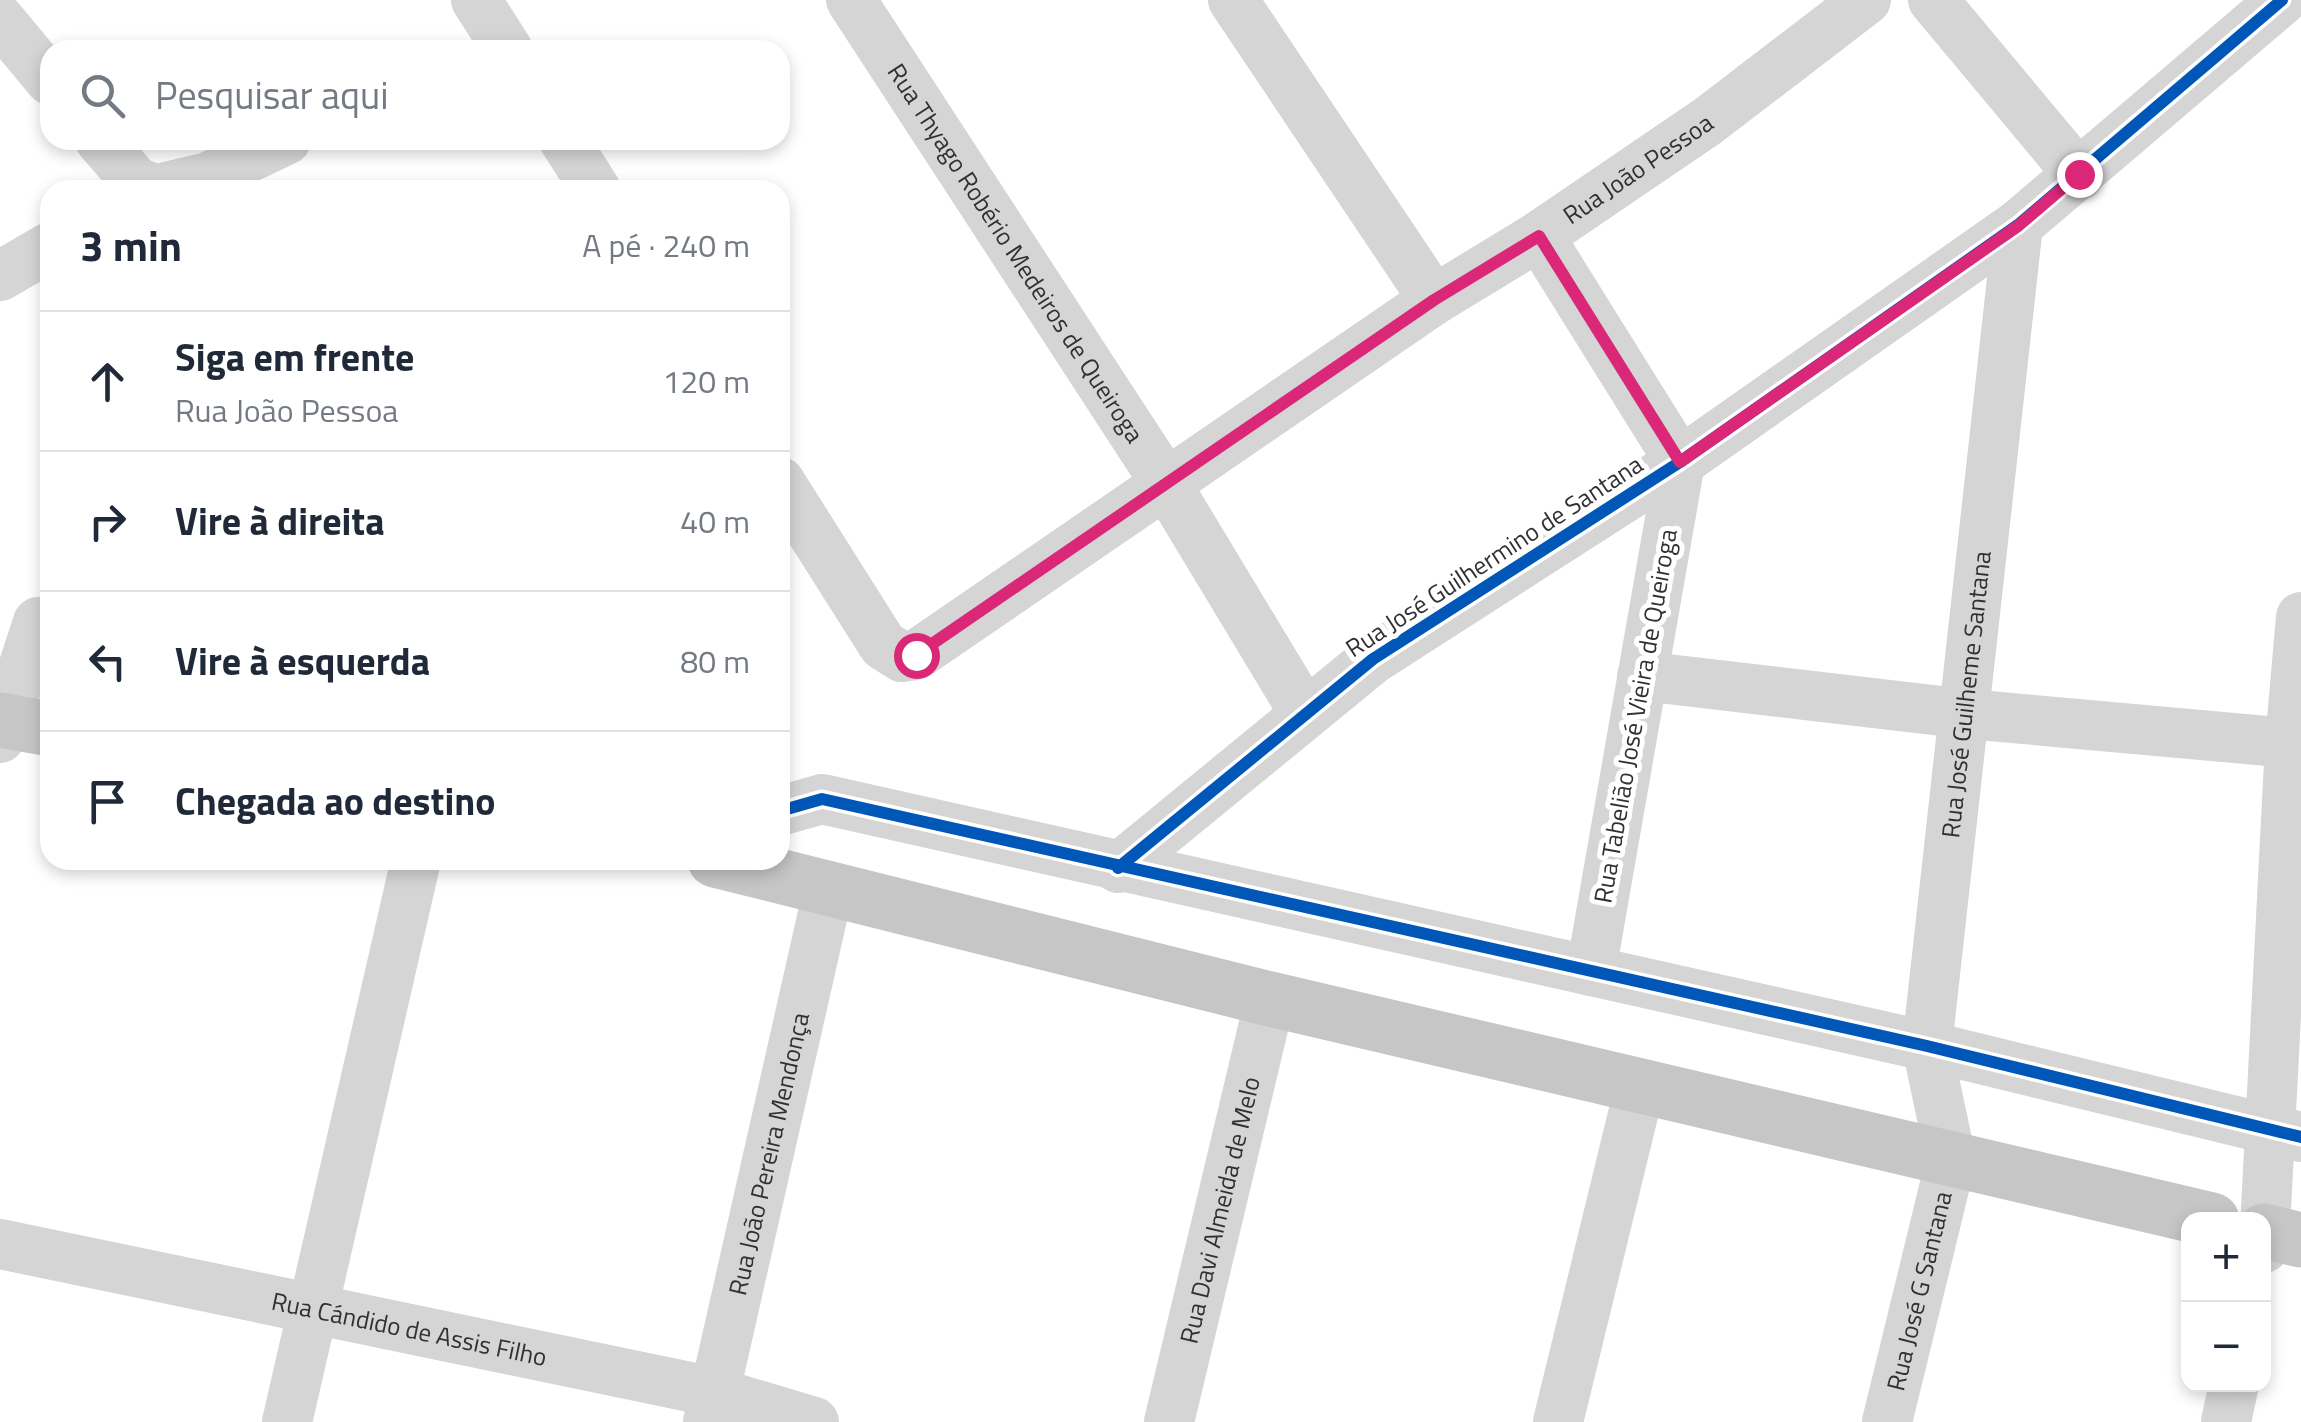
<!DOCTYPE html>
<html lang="pt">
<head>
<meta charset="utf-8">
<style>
	body { margin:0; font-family:"Titillium Web",sans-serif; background:#f6f6f7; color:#1f2937 }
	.controls { position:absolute; right:30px; bottom:30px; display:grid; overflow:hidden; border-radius:20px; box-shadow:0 5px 15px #0003 }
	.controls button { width:90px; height:90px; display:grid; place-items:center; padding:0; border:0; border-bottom:2px solid #e0e1e3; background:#fff; color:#1f2937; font:50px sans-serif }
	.stop { position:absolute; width:30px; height:30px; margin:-22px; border:8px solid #db2777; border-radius:50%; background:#fff }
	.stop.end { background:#db2777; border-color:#fff; box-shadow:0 2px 10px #0008 }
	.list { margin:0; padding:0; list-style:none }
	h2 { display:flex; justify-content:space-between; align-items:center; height:130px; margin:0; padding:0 40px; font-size:42px }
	h2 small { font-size:32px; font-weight:400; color:#747a83 }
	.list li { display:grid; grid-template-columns:65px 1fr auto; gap:30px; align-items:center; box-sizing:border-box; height:140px; padding:0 40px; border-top:2px solid #e0e1e3 }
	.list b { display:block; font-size:38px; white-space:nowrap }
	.list p { margin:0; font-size:32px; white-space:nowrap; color:#747a83 }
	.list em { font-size:32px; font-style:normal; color:#747a83 }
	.icon { flex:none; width:55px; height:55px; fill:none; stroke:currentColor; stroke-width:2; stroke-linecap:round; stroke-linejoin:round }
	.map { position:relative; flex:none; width:2301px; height:1422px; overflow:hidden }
	.search { position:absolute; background:#fff; box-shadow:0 5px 15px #0003; left:40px; top:40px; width:750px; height:110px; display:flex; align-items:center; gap:25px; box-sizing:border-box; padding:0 35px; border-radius:30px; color:#747a83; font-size:38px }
	.panel { position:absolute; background:#fff; box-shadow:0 5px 15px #0003; left:40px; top:180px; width:750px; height:690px; border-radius:30px }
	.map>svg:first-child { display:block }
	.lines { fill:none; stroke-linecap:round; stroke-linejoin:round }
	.minor { stroke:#d5d5d5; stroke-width:50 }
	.trunk { stroke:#c6c6c6; stroke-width:55 }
	.cycleway-casing { stroke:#fff; stroke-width:19 }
	.cycleway { stroke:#0057b8; stroke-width:12 }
	.route { stroke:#db2777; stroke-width:12 }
	.labels { text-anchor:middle; stroke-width:10; stroke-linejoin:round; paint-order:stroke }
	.street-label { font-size:25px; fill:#313131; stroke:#fff }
</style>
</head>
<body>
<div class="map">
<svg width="2301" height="1422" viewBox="0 0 2301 1422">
	<rect width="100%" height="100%" fill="#fff"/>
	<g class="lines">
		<g class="minor">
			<path d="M 476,0 L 508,50"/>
			<path id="s1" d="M 851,0 L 1165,482 L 1305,714"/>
			<path d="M 1233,0 L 1434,300"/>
			<path d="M 1933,0 L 2079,175"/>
			<path d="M 0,20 L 50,80"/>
			<path d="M 100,140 L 136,182 L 155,189"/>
			<path d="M 564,140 L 596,190"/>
			<path d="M 153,190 L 208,177 L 286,140"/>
			<path d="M 1539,236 L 1680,462 L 1591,971"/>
			<path d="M 0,276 L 50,247"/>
			<path id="s2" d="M 780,482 L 883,645 L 902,657 L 916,655 L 1434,300 L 1539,236 L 1708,121 L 1866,0"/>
			<path d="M 1642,676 L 1967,714 L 2301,744"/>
			<path d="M 0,738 L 38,622"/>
			<path d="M 780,811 L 822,799 L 1927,1046 L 2301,1137"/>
			<path d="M 1118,868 L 1373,659 L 1680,462 L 2018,225 L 2282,0"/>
			<path id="s3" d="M 0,1244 L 714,1392 L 814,1422"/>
			<path d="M 2264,1248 L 2290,743 L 2301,617"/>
			<path d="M 287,1422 L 416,860"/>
			<path id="s4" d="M 708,1422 L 829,887"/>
			<path id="s5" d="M 1169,1422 L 1270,999"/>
			<path d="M 1558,1422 L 1640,1086"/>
			<path id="s6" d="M 1887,1422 L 1951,1160 L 1927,1046 L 2018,225"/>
			<path d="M 2226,1422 L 2234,1384"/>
		</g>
		<g class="trunk">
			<path d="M 0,720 L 50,729"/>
			<path d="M 715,860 L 1270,999 L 2212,1220"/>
			<path d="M 2264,1231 L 2301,1240"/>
		</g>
		<defs>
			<g id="cycleway">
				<path d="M 780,811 L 822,799 L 1927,1046 L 2301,1137"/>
				<path d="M 1118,868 L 1373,659 L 1680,462 L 2018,225 L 2282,0"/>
			</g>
		</defs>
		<use href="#cycleway" class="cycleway-casing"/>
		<use href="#cycleway" class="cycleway"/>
	</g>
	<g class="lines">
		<path class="route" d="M 916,655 L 1434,300 L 1539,236 L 1680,462 L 2018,226 L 2079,174"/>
	</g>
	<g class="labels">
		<g class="street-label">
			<text dy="9" stroke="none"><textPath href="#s2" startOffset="1100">Rua João Pessoa</textPath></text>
			<text dy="9" stroke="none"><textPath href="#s1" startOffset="302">Rua Thyago Robério Medeiros de Queiroga</textPath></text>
			<text transform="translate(1494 556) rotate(-33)" y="9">Rua José Guilhermino de Santana</text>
			<text dy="9" stroke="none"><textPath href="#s6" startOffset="740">Rua José Guilheme Santana</textPath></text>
			<text transform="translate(1635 716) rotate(-80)" y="9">Rua Tabelião José Vieira de Queiroga</text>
			<text dy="9" stroke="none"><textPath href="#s4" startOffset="275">Rua João Pereira Mendonça</textPath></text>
			<text dy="9" stroke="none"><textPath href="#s5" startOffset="218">Rua Davi Almeida de Melo</textPath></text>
			<text dy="9" stroke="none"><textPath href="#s6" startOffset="135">Rua José G Santana</textPath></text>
			<text dy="9" stroke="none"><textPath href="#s3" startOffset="418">Rua Cándido de Assis Filho</textPath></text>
		</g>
	</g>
</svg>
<div class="controls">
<button>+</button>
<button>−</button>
</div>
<div class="stop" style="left:916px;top:655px"></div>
<div class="stop end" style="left:2079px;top:174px"></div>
<div class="search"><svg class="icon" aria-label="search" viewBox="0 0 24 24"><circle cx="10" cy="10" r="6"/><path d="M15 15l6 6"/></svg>Pesquisar aqui</div>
<section class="panel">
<h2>3 min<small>A pé · 240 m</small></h2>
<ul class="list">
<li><svg class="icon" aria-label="ahead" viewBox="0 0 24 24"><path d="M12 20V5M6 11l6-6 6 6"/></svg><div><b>Siga em frente</b><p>Rua João Pessoa</p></div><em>120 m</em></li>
<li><svg class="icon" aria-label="right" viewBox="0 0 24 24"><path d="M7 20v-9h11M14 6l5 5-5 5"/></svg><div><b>Vire à direita</b></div><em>40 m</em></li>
<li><svg class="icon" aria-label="left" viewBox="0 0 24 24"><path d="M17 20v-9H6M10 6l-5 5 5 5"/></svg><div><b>Vire à esquerda</b></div><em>80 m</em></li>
<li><svg class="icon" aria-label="arrive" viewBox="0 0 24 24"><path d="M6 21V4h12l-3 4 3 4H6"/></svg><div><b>Chegada ao destino</b></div></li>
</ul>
</section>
</div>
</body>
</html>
